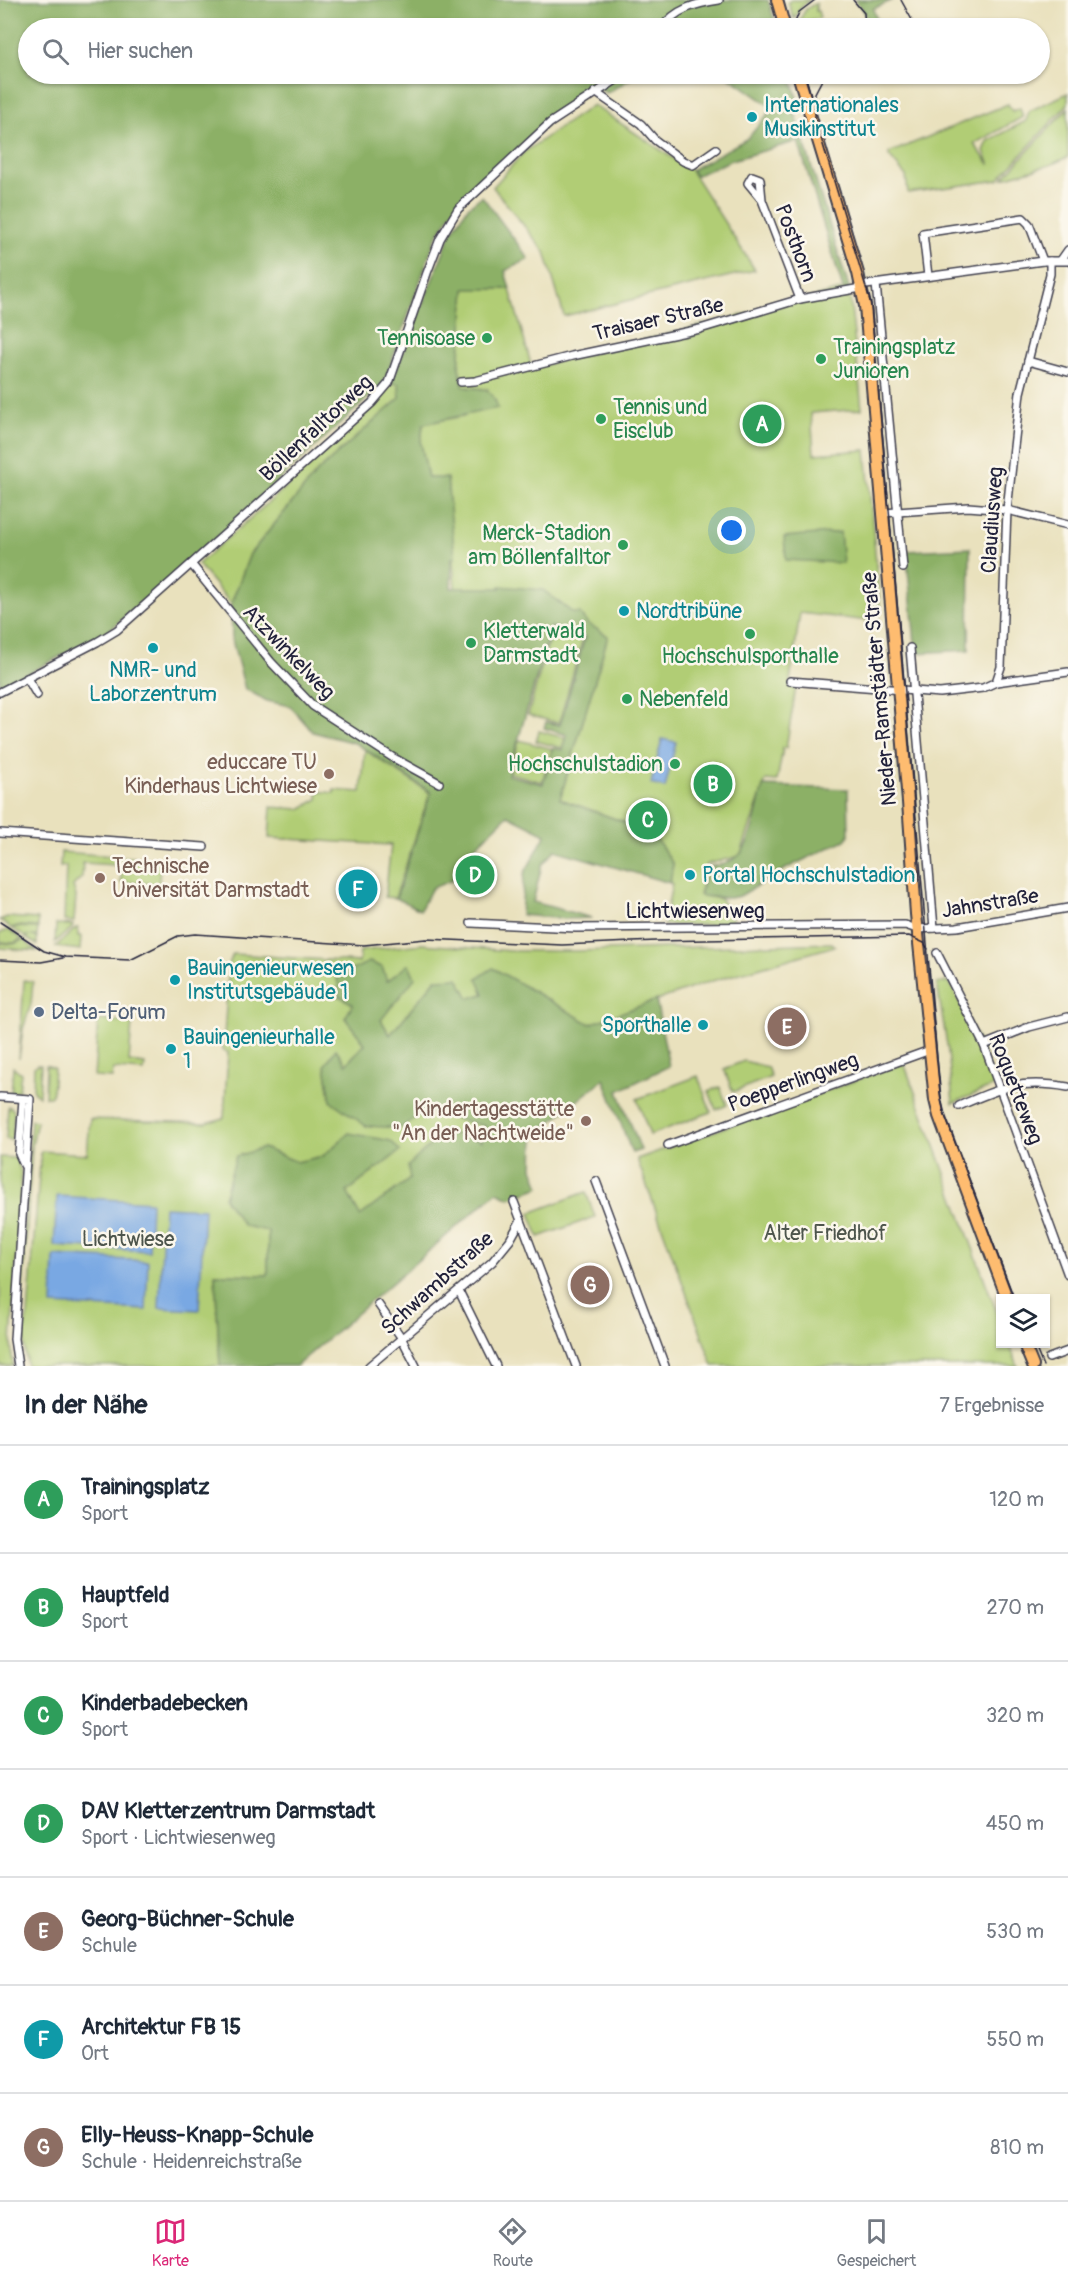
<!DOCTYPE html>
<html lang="de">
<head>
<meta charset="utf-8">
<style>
	body { margin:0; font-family:Pangolin,sans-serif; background:#f2f2f3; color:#1f2937 }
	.controls { position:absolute; right:18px; bottom:18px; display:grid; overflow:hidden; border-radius:0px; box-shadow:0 2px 4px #0004 }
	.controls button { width:54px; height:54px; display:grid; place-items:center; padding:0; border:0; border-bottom:2px solid #e0e1e3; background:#fff; color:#1f2937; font:30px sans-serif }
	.you { position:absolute; left:732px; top:531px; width:21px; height:21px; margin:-15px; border:4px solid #fff; border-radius:50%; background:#1a73e8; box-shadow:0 0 0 9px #1a73e833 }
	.badge { display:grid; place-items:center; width:39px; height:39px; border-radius:50%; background:#db2777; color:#fff; font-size:20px; font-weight:700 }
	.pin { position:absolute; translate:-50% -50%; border:3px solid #fff; box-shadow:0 2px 6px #0006 }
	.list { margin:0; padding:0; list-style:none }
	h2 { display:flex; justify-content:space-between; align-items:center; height:78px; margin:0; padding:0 24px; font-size:26px }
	h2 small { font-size:20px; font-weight:400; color:#747a83 }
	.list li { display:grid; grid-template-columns:39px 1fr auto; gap:18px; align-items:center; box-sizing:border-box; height:108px; padding:0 24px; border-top:2px solid #e0e1e3 }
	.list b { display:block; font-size:22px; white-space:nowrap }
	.list p { margin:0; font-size:20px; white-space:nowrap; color:#747a83 }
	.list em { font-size:20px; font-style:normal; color:#747a83 }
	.icon { flex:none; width:33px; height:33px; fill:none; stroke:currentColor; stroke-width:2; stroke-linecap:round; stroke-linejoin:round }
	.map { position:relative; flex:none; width:1068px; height:1366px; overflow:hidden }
	.search { position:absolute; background:#fff; box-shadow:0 2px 4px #0004; left:18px; right:18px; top:18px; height:66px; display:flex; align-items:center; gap:15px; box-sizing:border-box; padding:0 21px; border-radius:33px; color:#747a83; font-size:22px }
	.sheet { height:834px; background:#fff }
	nav { display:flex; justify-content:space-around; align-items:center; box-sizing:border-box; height:84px; border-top:2px solid #e0e1e3; background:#fff; font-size:16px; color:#747a83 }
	nav a { display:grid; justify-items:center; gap:3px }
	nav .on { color:#db2777 }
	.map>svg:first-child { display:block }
	.green { fill:#b1cd74; stroke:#6a7858; stroke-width:1.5 }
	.forest { fill:#8cb066; stroke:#576950; stroke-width:1.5; fill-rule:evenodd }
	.water { fill:#79a8e3; stroke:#4e658f; stroke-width:1.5 }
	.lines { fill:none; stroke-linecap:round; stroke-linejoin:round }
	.street-casing { stroke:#403f4e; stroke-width:10 }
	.primary-casing { stroke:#403f4e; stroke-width:14 }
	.street { stroke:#fff; stroke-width:7 }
	.primary { stroke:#febc70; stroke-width:10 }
	.tram { stroke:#22223b; stroke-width:1.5 }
	.culture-dot { fill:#0f9aa8; stroke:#fbf7ec; stroke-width:2 }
	.leisure-dot { fill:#2e9e5b; stroke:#fbf7ec; stroke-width:2 }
	.education-dot { fill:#8d6e63; stroke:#fbf7ec; stroke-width:2 }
	.service-dot { fill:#5c6f8a; stroke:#fbf7ec; stroke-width:2 }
	.labels { text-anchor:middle; stroke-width:5; stroke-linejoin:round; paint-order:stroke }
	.culture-label { font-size:21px; fill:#0d838f; stroke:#fbf7ec; text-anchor:start }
	.street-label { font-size:21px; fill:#22223b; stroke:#fbf7ec }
	.leisure-label { font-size:21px; fill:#27864d; stroke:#fbf7ec; text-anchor:start }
	.education-label { font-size:21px; fill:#785e54; stroke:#fbf7ec; text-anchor:end }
	.service-label { font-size:21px; fill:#4e5e75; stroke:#fbf7ec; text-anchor:start }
	.park-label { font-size:21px; fill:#4d554c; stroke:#fbf7ec }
</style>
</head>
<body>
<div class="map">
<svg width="1068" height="1366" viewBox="0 0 1068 1366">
	<rect width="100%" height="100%" fill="#fbf7ec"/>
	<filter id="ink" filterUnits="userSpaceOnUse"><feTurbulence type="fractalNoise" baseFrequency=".0167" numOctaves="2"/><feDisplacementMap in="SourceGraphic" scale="12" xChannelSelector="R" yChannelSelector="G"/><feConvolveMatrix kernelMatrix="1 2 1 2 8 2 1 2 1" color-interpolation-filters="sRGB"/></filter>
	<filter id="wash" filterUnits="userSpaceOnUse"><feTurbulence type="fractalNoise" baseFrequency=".008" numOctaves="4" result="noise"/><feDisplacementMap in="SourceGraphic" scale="24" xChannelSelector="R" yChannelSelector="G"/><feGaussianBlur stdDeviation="1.35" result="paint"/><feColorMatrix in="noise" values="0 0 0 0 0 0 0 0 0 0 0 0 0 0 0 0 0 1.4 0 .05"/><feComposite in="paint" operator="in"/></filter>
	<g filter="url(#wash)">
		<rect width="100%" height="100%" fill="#e9e1bd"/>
		<g class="green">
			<path d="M 791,0 L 810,0 L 802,6 L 794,19 L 788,2 Z"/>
			<path d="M 816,3 L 816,11 L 818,11 L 820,18 L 797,24 L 806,9 Z"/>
			<path d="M 1068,93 L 1068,104 L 998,180 L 908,193 L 906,176 L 889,156 L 889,153 L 1008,104 L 1012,111 L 1020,108 L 1023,117 L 974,144 L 990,165 L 984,151 L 988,141 L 1026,121 L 1029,111 Z"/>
			<path d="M 593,105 L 691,170 L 755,270 L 564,316 L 545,252 L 493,187 L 523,153 Z"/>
			<path d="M 1068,108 L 1068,157 L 1050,165 L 1003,178 Z"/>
			<path d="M 465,288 L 510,289 L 532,368 L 849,288 L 862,409 L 811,413 L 814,454 L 866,450 L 880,609 L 878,609 L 878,622 L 800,613 L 790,681 L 790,686 L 796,687 L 786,748 L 783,748 L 777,781 L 766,780 L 740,856 L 707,864 L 699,895 L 721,899 L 736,925 L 664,925 L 672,884 L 670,883 L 673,864 L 624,822 L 560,799 L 606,643 L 455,590 L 447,479 L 428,478 L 421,443 L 423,424 L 463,416 L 488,389 L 464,387 L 459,368 Z"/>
			<path d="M 391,383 L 399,383 L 400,398 L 318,471 L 250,554 L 231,604 L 198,564 C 262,507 336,448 391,383 Z"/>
			<path d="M 552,629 L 583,638 L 559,723 L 528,715 Z"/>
			<path d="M 539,731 L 565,738 L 562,748 L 536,741 Z"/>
			<path d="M 519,740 L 552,749 L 542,782 L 510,773 Z"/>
			<path d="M 365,750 L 430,793 L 395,898 L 385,897 L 391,845 L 269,838 L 271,807 L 300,809 L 318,799 L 318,791 L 334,793 L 334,790 L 361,792 Z"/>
			<path d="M 61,852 L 113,856 L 116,858 L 115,865 L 83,863 L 82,877 L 73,886 L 76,896 L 74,922 L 64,921 L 66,866 L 60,867 Z"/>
			<path d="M 122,857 L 160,859 L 159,884 L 121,882 Z"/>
			<path d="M 7,917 L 38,919 L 38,927 L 17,926 L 11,928 L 0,920 Z"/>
			<path d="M 56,924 L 73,925 L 72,928 L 55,942 Z"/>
			<path d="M 17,927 L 38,928 L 37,936 L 31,936 L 37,937 L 37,945 L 26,938 L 29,935 L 25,937 L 12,928 Z"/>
			<path d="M 76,928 L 78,928 L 78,936 L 81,936 L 80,950 L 55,947 Z"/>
			<path d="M 8,930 L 9,930 L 22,939 L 14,943 L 0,942 L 0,933 Z"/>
			<path d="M 23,940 L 37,951 L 0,948 L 0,943 L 14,944 Z"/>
			<path d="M 832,943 L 835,946 L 712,981 L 590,1024 L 493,968 L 484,994 L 469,998 L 436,979 L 390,1035 L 381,1020 L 387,981 L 382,967 L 369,962 L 337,978 L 354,1004 L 345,1018 L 365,1044 L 346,1064 L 336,1049 L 325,1065 L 331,1101 L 401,1128 L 425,1111 L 485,1126 L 481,1141 L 410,1179 L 360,1216 L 347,1192 L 400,1151 L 349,1133 L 323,1156 L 297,1162 L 263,1148 L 268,1230 L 268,1275 L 215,1274 L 220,1366 L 27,1366 C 24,1348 22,1331 28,1314 L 41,1151 L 87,1154 L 90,1119 L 206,1123 L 224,1118 L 228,1052 L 223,1051 L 229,964 L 233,954 L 359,962 L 360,951 L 422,944 L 511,951 L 576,951 Z"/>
			<path d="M 24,980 L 33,982 L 31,1004 L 23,1029 L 19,1059 Z"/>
			<path d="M 949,981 L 981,1046 L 994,1086 L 953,1103 L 948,1051 L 937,984 Z"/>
			<path d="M 98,1020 L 132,1022 L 129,1062 L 145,1064 L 144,1071 L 113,1069 L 112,1078 L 94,1077 Z"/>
			<path d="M 744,1061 L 767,1067 L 771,1077 L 733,1092 L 724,1069 Z"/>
			<path d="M 904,1063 L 1000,1321 L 1000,1344 L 1009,1344 L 1018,1366 L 713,1366 L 637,1159 Z"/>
			<path d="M 37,1065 L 41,1065 L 39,1096 L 33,1091 L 34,1067 Z"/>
			<path d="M 46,1065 L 54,1068 L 52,1095 L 50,1097 L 45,1097 Z"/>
			<path d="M 13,1067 L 21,1073 L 19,1090 L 11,1094 Z"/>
			<path d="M 698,1076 L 711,1112 L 650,1135 L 637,1099 Z"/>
			<path d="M 720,1087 L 727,1105 L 716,1110 L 709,1091 Z"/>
			<path d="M 8,1106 L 13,1109 L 14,1112 L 12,1140 L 6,1139 Z"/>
			<path d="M 31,1120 L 37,1121 L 32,1145 L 21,1323 L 18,1320 Z"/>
			<path d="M 0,1157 L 16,1158 L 21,1172 L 11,1343 L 13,1366 L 0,1366 Z"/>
			<path d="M 586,1192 L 595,1217 L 539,1237 L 530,1213 Z"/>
		</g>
		<g class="forest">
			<path d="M 0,0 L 768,0 L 777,28 L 28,28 L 28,74 L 639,74 L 607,93 L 595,87 L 545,123 L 454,209 L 435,239 L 384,383 L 187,565 L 107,632 L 0,688 Z"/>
			<path d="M 855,0 L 893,0 L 873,9 L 879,25 L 877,28 L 867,28 L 865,13 Z"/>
			<path d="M 725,74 L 790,74 L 798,100 L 792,103 L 849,288 L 843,289 L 798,141 L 732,160 L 695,176 L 691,170 L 748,138 L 773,108 Z"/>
			<path d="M 482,196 L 529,259 L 505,271 L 510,289 L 465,289 L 459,368 L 464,387 C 484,390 491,385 498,408 L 423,424 L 421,443 L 428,478 L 447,478 L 455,558 L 452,558 L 451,588 L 500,588 L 500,586 L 543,590 L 573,613 L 580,613 L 587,623 L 608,636 L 560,799 L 624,822 L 656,838 L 673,864 L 670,883 L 555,850 L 542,865 L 533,902 L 592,918 L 565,919 L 521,915 L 524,874 L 546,834 L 508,815 L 472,850 L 458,860 L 453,880 L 432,888 L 420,910 L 396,898 L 431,792 L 355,743 L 313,732 L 290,706 L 267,701 L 245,689 L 232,640 L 231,604 L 250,554 L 318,471 L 400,398 L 399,384 L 391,383 L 451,233 L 468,207 ZM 551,627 L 585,637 L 560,725 L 546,722 L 544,728 L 567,735 L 563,750 L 553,748 L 543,784 L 508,775 Z"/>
			<path d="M 840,532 L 843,563 L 786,560 L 784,537 Z"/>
			<path d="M 970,548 L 969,650 L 916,653 L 906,551 Z"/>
			<path d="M 763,786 L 848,789 L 849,835 L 845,840 L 789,867 L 740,896 L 730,898 L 700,896 L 706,868 C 717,865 728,864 737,857 C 752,846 758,803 763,786 Z"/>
			<path d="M 369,962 L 382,967 L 387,981 L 409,964 L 415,978 L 381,1020 L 390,1035 L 436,979 L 458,978 L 469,998 L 484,994 L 477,978 L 493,968 L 590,1024 L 656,1000 L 669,1066 L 618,1091 L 641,1150 L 632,1153 L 604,1079 L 534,1136 L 533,1168 L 540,1187 L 510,1198 L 497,1192 L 296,1366 L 220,1366 L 215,1274 L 268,1275 L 268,1231 L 244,1226 L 224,1198 L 236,1156 L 263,1148 L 297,1162 L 323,1156 L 349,1133 L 391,1141 L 400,1151 L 347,1192 L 360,1216 L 410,1179 L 408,1166 L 445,1131 L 481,1141 L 485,1126 L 425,1111 L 401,1128 L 366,1126 L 331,1101 L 325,1065 L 336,1049 L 346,1064 L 365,1044 L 345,1018 L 353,1004 L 339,996 L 337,977 Z"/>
		</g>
		<g class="water">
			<path d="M 662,739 L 676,742 L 665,788 L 651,784 Z"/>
			<path d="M 57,1196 L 151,1202 L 149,1251 L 54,1246 Z"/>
			<path d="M 164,1207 L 204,1209 L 199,1310 L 159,1308 Z"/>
			<path d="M 54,1256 L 148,1261 L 146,1310 L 52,1305 Z"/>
		</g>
	</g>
	<g filter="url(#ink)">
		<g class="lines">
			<defs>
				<g id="street">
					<path d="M 662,28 C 675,9 697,3 719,0"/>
					<path d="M 595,92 L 641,124 L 655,140 L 683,161 L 693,165 L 716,149"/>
					<path d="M 762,200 L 748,183 L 752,176 L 760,179 L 762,200 L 800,299"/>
					<path d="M 1061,260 L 1068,250"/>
					<path d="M 928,276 L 923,233 L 1023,218 L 1029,224 L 1043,261"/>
					<path d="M 876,284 L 903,568"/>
					<path d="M 1028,361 L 1068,372"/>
					<path d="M 461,382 L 475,381 L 572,356 L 700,329 L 800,299 L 861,288 L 866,285 L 1043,261 L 1068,261"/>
					<path d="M 883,513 L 968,507 L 1007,510 L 1068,525"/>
					<path d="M 192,565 L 271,662 L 313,706 L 392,757 L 439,783"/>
					<path d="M 910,648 L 934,928"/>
					<path d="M 27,678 L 37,695"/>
					<path d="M 790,681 L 940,693 L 983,688 L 996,682 L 1068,672"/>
					<path d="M 996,682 L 1001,667 L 1007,510 L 1020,393 L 1050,274 L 1050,261"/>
					<path d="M 0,692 L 97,642 L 117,630 L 372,403 L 389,383 L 427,273 L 440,239 L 458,209 L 550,123 L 625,74"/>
					<path d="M 0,833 L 204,847"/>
					<path d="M 471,923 L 576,928 L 905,925 L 917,929 L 957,927 L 1068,908"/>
					<path d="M 937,953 L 984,1045 L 1068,1275"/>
					<path d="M 984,1045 L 1029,1027 L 1068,1017"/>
					<path d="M 0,1097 L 30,1099 L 14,1339 L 18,1366"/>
					<path d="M 23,1099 L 19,1154 L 24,1165"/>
					<path d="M 959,1106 C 1002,1087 1021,1079 1068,1087"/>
					<path d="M 668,1145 L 930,1050"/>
					<path d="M 596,1181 L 665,1366"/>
					<path d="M 514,1202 L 576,1366"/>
					<path d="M 459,1291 L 496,1366"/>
					<path d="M 378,1304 L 401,1337 L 416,1366"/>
					<path d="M 1049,1358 L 1068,1351"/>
					<path d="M 369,1366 L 492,1262 L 510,1240 L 521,1220"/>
				</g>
				<g id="primary">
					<path d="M 777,0 L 785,28"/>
					<path d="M 798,74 L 858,273 L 865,306 L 908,802 L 916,914 L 935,1100 L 939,1116 L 1007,1298"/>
					<path d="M 1024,1344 L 1033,1366"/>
				</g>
			</defs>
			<use href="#street" class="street-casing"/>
			<use href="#primary" class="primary-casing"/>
			<use href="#street" class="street"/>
			<use href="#primary" class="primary"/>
			<g class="tram">
				<path d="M 853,0 L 864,13 L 865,28"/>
				<path d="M 901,0 L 912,20"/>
				<path d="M 793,28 L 799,12 L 815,0"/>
				<path d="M 805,74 L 812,99"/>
				<path d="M 825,74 L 815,93 L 815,118 L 871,304 L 940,1092 L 944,1113 L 1014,1298"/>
				<path d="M 0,922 L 44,951 L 65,957 L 130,960 L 178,936 L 195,934 L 364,945 L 426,939 L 562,945 L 656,941 L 909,936 L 924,943 L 928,949"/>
				<path d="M 0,960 L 41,962 L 63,958"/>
				<path d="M 1034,1344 L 1043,1366"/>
			</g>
		</g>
	</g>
	<g class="culture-dot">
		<circle cx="752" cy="117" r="6"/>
		<circle cx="624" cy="611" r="6"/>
		<circle cx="153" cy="648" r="6"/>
		<circle cx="690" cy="875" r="6"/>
		<circle cx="175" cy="980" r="6"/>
		<circle cx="703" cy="1025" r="6"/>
		<circle cx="171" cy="1049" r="6"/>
	</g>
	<g class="leisure-dot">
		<circle cx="487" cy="338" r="6"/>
		<circle cx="821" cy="359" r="6"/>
		<circle cx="601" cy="419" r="6"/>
		<circle cx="623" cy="545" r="6"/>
		<circle cx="750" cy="634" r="6"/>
		<circle cx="471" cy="643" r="6"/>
		<circle cx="627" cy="699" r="6"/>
		<circle cx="675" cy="764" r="6"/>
	</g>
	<g class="education-dot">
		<circle cx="329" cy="774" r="6"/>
		<circle cx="100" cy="878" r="6"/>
		<circle cx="586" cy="1121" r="6"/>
	</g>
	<circle class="service-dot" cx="39" cy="1012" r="6"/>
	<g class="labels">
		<g class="culture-label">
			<text x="764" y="112">Internationales<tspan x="764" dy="24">Musikinstitut</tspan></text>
			<text x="636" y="618">Nordtribüne</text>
			<text x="153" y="677" text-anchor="middle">NMR- und<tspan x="153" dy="24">Laborzentrum</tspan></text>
			<text x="702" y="882">Portal Hochschulstadion</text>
			<text x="187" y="975">Bauingenieurwesen<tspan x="187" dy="24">Institutsgebäude 1</tspan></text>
			<text x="691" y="1032" text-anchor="end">Sporthalle</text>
			<text x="183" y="1044">Bauingenieurhalle<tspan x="183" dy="24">1</tspan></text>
		</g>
		<g class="street-label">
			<text transform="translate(796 243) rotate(69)" y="7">Posthorn</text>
			<text transform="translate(658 319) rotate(-13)" y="7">Traisaer Straße</text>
			<text transform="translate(316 428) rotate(-43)" y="7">Böllenfalltorweg</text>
			<text transform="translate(992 520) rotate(-86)" y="7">Claudiusweg</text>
			<text transform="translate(289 652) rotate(46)" y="7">Atzwinkelweg</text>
			<text transform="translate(879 689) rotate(-95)" y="7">Nieder-Ramstädter Straße</text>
			<text transform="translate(990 903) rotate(-9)" y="7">Jahnstraße</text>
			<text x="695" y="918">Lichtwiesenweg</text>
			<text transform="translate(793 1082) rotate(-20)" y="7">Poepperlingweg</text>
			<text transform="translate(1016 1089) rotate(69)" y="7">Roquetteweg</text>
			<text transform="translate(437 1283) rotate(-42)" y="7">Schwambstraße</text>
		</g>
		<g class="leisure-label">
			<text x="475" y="345" text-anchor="end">Tennisoase</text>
			<text x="833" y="354">Trainingsplatz<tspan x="833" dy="24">Junioren</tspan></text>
			<text x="613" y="414">Tennis und<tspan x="613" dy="24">Eisclub</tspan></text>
			<text x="611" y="540" text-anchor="end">Merck-Stadion<tspan x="611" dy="24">am Böllenfalltor</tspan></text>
			<text x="483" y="638">Kletterwald<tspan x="483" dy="24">Darmstadt</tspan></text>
			<text x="750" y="663" text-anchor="middle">Hochschulsporthalle</text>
			<text x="639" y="706">Nebenfeld</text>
			<text x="663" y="771" text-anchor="end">Hochschulstadion</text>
		</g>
		<g class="education-label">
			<text x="317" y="769">educcare TU<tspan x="317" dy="24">Kinderhaus Lichtwiese</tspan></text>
			<text x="112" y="873" text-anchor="start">Technische<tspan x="112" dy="24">Universität Darmstadt</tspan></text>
			<text x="574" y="1116">Kindertagesstätte<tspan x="574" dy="24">"An der Nachtweide"</tspan></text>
		</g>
		<g class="service-label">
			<text x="51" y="1019">Delta-Forum</text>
		</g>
		<g class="park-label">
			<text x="825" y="1240">Alter Friedhof</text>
			<text x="128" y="1246">Lichtwiese</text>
		</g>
	</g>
</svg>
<div class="controls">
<button><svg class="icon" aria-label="layers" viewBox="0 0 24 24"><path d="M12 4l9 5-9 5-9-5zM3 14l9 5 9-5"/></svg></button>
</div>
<div class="you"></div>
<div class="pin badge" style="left:762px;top:424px;background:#2e9e5b">A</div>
<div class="pin badge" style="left:713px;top:784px;background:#2e9e5b">B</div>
<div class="pin badge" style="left:648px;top:820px;background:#2e9e5b">C</div>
<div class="pin badge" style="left:475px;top:875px;background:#2e9e5b">D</div>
<div class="pin badge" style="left:787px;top:1027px;background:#8d6e63">E</div>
<div class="pin badge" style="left:358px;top:889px;background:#0f9aa8">F</div>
<div class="pin badge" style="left:590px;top:1285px;background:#8d6e63">G</div>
<div class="search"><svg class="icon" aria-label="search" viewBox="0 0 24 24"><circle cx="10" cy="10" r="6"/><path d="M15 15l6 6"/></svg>Hier suchen</div>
</div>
<section class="sheet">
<h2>In der Nähe<small>7 Ergebnisse</small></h2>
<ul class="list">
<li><span class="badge" style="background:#2e9e5b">A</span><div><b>Trainingsplatz</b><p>Sport</p></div><em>120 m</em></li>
<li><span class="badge" style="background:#2e9e5b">B</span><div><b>Hauptfeld</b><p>Sport</p></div><em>270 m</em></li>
<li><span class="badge" style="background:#2e9e5b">C</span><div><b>Kinderbadebecken</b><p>Sport</p></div><em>320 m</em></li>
<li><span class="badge" style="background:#2e9e5b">D</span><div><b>DAV Kletterzentrum Darmstadt</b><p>Sport · Lichtwiesenweg</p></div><em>450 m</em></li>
<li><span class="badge" style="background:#8d6e63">E</span><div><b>Georg-Büchner-Schule</b><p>Schule</p></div><em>530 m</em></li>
<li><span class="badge" style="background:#0f9aa8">F</span><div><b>Architektur FB 15</b><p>Ort</p></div><em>550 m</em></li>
<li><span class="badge" style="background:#8d6e63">G</span><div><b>Elly-Heuss-Knapp-Schule</b><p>Schule · Heidenreichstraße</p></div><em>810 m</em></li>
</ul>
</section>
<nav>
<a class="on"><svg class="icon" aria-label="map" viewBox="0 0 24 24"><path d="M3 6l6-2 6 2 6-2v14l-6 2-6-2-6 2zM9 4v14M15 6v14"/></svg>Karte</a>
<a><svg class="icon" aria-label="directions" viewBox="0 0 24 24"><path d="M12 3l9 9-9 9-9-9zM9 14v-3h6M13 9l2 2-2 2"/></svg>Route</a>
<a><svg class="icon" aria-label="saved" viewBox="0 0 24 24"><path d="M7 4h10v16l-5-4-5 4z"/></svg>Gespeichert</a>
</nav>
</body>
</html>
